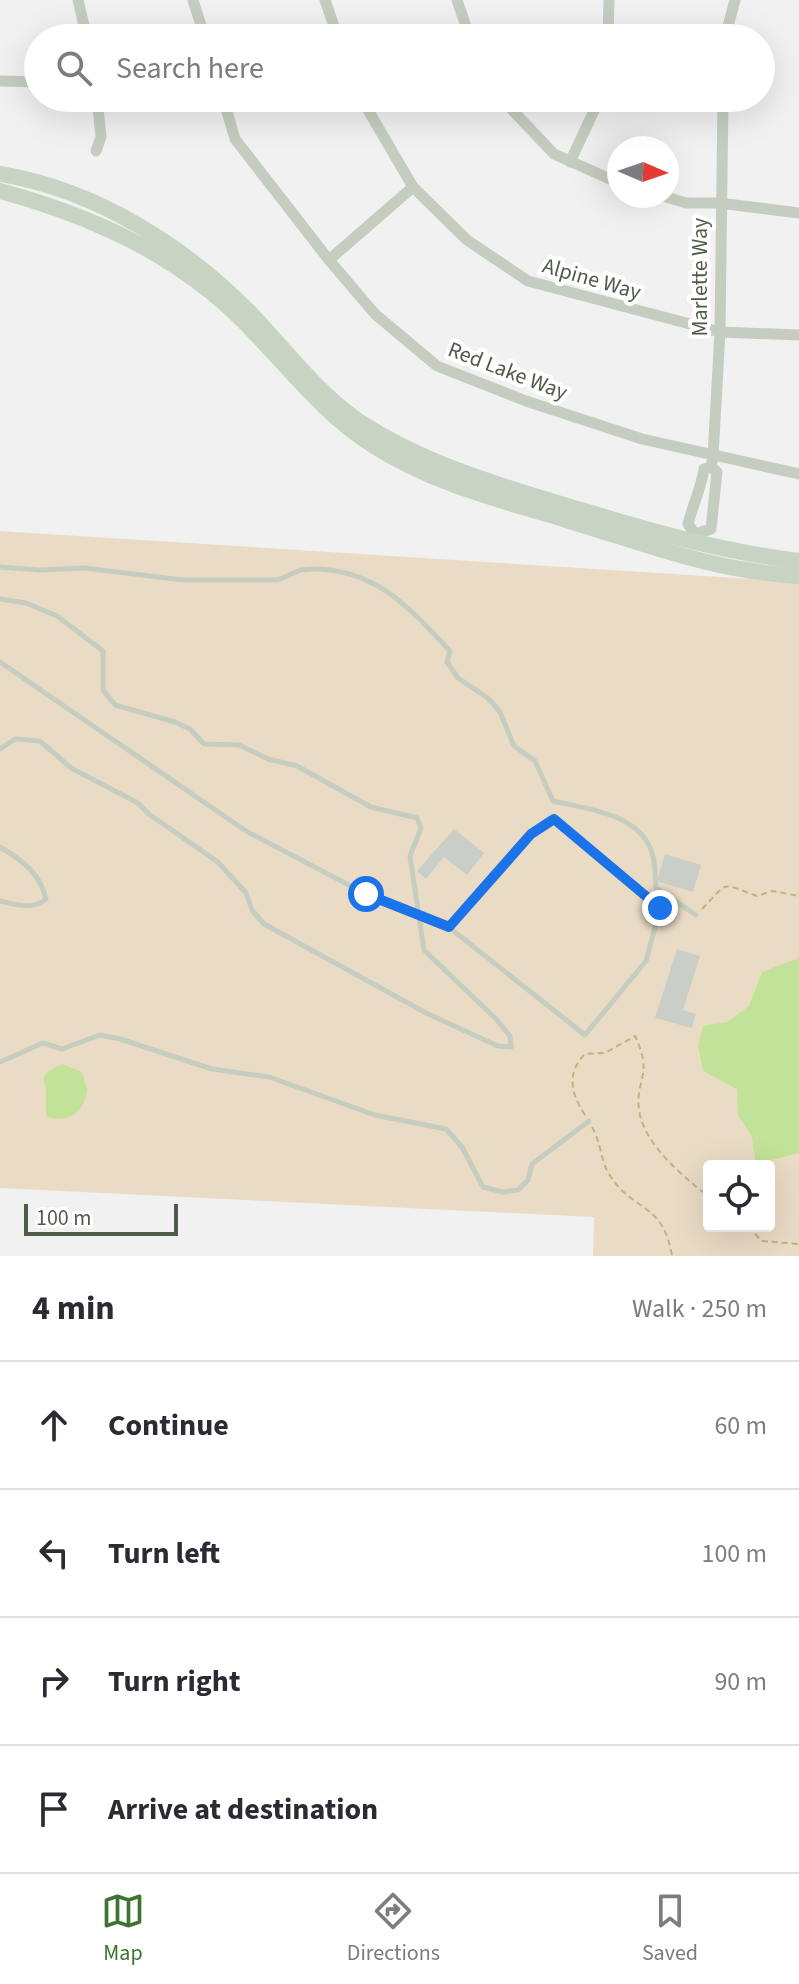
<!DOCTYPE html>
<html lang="en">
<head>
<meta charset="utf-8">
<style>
	body { margin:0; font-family:"Source Sans 3",sans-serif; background:#f2f2f3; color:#2b2b33 }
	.controls { position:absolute; right:24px; bottom:24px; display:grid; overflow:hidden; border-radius:8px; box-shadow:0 8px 32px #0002 }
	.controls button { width:72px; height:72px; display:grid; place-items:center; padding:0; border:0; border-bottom:2px solid #e1e1e2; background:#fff; color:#2b2b33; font:40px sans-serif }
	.compass { position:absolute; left:607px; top:136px; width:72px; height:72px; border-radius:50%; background:#fff; box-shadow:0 8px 32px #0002; rotate:92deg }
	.scale { position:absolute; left:24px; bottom:20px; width:154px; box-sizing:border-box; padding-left:8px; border:4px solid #505c4a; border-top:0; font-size:22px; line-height:28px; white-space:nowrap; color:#505c4a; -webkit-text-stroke:6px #fff; paint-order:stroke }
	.stop { position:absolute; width:24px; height:24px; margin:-18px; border:6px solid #1a73e8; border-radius:50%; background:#fff }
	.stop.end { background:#1a73e8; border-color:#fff; box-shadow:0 2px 8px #0008 }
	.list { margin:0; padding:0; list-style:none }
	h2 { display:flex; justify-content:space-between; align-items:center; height:104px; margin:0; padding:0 32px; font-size:34px }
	h2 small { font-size:26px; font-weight:400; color:#7c7c81 }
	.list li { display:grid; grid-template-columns:52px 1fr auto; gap:24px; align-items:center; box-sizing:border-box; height:128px; padding:0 32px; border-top:2px solid #e1e1e2 }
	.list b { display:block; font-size:30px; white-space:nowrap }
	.list em { font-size:26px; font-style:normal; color:#7c7c81 }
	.icon { flex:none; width:44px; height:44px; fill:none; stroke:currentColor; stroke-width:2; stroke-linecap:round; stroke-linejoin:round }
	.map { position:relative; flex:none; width:799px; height:1256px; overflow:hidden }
	.search { position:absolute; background:#fff; box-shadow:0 8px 32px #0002; left:24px; right:24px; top:24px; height:88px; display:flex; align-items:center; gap:20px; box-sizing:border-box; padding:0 28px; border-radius:44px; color:#7c7c81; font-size:30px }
	.sheet { height:616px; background:#fff }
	nav { display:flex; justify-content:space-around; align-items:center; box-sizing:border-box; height:112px; border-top:2px solid #e1e1e2; background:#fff; font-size:22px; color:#7c7c81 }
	nav a { display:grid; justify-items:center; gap:4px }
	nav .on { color:#3d7431 }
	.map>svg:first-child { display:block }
	.green { fill:#eadbc5; fill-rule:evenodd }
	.water { fill:#c2e297 }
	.building { fill:#c9cfc8 }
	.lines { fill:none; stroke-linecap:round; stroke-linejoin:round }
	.path { stroke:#c4b180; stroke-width:2; stroke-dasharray:6 4; stroke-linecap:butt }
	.lane { stroke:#c5cdc0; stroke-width:5 }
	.street { stroke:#c5cdc0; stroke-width:11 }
	.secondary { stroke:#c8d4c3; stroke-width:16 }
	.route { stroke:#1a73e8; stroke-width:10 }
	.labels { text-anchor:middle; stroke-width:8; stroke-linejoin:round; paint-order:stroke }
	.street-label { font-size:22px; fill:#505c4a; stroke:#fff }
</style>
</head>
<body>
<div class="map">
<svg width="799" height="1256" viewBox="0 0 799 1256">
	<rect width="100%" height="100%" fill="#f1f1f2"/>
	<path class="green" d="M 0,531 L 799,582 L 799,1256 L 593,1256 L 594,1217 L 0,1188 ZM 709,1166 L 769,1166 L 769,1226 L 709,1226 Z"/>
	<g class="water">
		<path d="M 799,958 L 799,1153 L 763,1162 L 755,1160 L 752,1137 L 738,1115 L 737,1089 L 703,1071 L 698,1045 L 703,1026 L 727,1022 L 749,1006 L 762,972 Z"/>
		<path d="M 62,1064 L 82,1072 L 87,1089 C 85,1113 68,1124 46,1116 L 46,1089 L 43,1079 L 46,1073 Z"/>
	</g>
	<g class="building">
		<path d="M 454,829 L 484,853 L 467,875 L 444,857 L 426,879 L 417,871 Z"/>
		<path d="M 665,854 L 701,865 L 693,892 L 657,881 Z"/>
		<path d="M 677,949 L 700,956 L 683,1010 L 696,1014 L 692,1028 L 655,1018 Z"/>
	</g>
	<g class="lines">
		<g class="path">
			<path d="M 702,909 C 730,881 718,882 757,896 L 772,891 L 799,896"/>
			<path d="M 585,1115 C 571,1094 566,1073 585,1054 L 605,1053 L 635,1036 C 654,1076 635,1078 639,1110 C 644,1145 683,1176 709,1197"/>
			<path d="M 592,1127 C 601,1142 600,1159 609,1174 C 633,1213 663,1201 672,1256"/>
			<path d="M 749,1226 L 761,1241 L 799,1244"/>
		</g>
		<g class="lane">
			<path d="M 0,567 L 40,570 L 84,568 L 183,580 L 276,580 C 286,578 290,574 298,571 C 307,568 321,569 330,570 C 384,577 414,613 450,651 L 447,662 L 458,678 L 488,698 L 500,712 L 514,746 L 535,761 L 553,801 C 586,809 637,813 651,850 C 656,861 655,877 656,888 L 696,915"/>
			<path d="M 0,599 L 26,603 L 57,616 L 103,651 L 103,690 L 115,705 L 175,722 L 190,729 L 204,744 L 239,745 L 268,759 L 297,766 L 371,807 L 417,818 L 421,828 L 410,856 L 424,950 L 496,1019 L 510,1036 L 511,1047 L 498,1046 L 428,1014 L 264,924 L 252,910 L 246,893 L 218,862 L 150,815 L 138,803 L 71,768 L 40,741 L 15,739 L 0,749"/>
			<path d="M 0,662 L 246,831 L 366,894 L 441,921 L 585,1035 L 646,961 L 660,908 L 554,819 L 531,834 L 449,927"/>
			<path d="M 0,847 C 22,860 40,873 46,899 C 34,910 15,905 0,901"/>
			<path d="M 0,1062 L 43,1043 L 62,1049 L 100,1035 L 120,1039 L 212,1069 L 269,1077 L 375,1115 L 446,1129 L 462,1147 L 483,1187 L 503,1192 L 518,1190 L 528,1180 L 532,1164 L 589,1121"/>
		</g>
		<g class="street">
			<path d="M 78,0 L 87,38"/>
			<path d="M 193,0 L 205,38"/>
			<path d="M 325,0 L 338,38"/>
			<path d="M 457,0 L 470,38"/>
			<path d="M 608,38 L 609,0"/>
			<path d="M 725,38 L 735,0"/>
			<path d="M 0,81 L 38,82"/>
			<path d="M 223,98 L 235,139 L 329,260 L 375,314 L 437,366 L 526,401 L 642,439 L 799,474"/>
			<path d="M 361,98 L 413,187 L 467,240 L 528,281 L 720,332 L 799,335"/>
			<path d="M 501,98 L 554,154 L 619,183"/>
			<path d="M 96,151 L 101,137 L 97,98"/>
			<path d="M 570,162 L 600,98"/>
			<path d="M 663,196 L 686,203 L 719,203 L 799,213"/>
			<path d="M 329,260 L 413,187"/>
			<path d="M 695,534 L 711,529 L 717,472 L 711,467"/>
			<path d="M 694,544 L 695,534 L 688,524 C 693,504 701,489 704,469 L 711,467 L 713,456 L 720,332 L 723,98"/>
		</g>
		<g class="secondary">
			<path d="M 0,174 C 97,190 188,248 254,317 C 287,352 318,393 357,420 C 425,465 504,487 581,510 C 654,532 723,552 799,561"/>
			<path d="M 0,191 C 77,212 149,242 211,292 C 270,339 309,405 374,446 C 437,486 506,501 576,523 C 655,547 715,571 799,576"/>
		</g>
	</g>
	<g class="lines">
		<path class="route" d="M 366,894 L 449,927 L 531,834 L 554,819 L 660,908"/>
	</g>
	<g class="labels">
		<g class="street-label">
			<text transform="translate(699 277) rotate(-90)" y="8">Marlette Way</text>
			<text transform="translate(592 278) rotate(16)" y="8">Alpine Way</text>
			<text transform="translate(508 370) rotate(21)" y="8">Red Lake Way</text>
		</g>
	</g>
</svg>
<div class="controls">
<button><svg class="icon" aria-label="locate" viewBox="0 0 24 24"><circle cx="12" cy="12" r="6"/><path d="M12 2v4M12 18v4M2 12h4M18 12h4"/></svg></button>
</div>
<svg class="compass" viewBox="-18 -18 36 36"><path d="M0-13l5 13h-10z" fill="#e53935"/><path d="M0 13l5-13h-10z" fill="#7c7c81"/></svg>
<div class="scale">100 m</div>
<div class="stop" style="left:366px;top:894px"></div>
<div class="stop end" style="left:660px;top:908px"></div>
<div class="search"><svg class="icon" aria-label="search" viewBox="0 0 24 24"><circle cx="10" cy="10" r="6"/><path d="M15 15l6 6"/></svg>Search here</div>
</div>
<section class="sheet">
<h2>4 min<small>Walk · 250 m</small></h2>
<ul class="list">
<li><svg class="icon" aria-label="ahead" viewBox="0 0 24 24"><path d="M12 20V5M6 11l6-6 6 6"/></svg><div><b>Continue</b></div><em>60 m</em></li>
<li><svg class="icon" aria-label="left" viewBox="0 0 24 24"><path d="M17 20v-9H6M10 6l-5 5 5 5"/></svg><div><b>Turn left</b></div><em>100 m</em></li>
<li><svg class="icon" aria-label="right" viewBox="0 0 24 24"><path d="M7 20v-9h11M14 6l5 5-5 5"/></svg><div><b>Turn right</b></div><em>90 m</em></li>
<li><svg class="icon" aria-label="arrive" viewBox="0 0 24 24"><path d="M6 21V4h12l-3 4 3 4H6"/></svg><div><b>Arrive at destination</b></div></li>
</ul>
</section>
<nav>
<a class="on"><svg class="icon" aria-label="map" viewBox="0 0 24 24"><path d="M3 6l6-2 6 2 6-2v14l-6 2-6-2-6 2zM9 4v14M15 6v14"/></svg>Map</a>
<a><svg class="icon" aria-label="directions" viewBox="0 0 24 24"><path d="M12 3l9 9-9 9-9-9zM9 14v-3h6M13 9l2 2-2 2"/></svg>Directions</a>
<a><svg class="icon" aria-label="saved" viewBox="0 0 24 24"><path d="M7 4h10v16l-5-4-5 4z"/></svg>Saved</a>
</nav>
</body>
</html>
